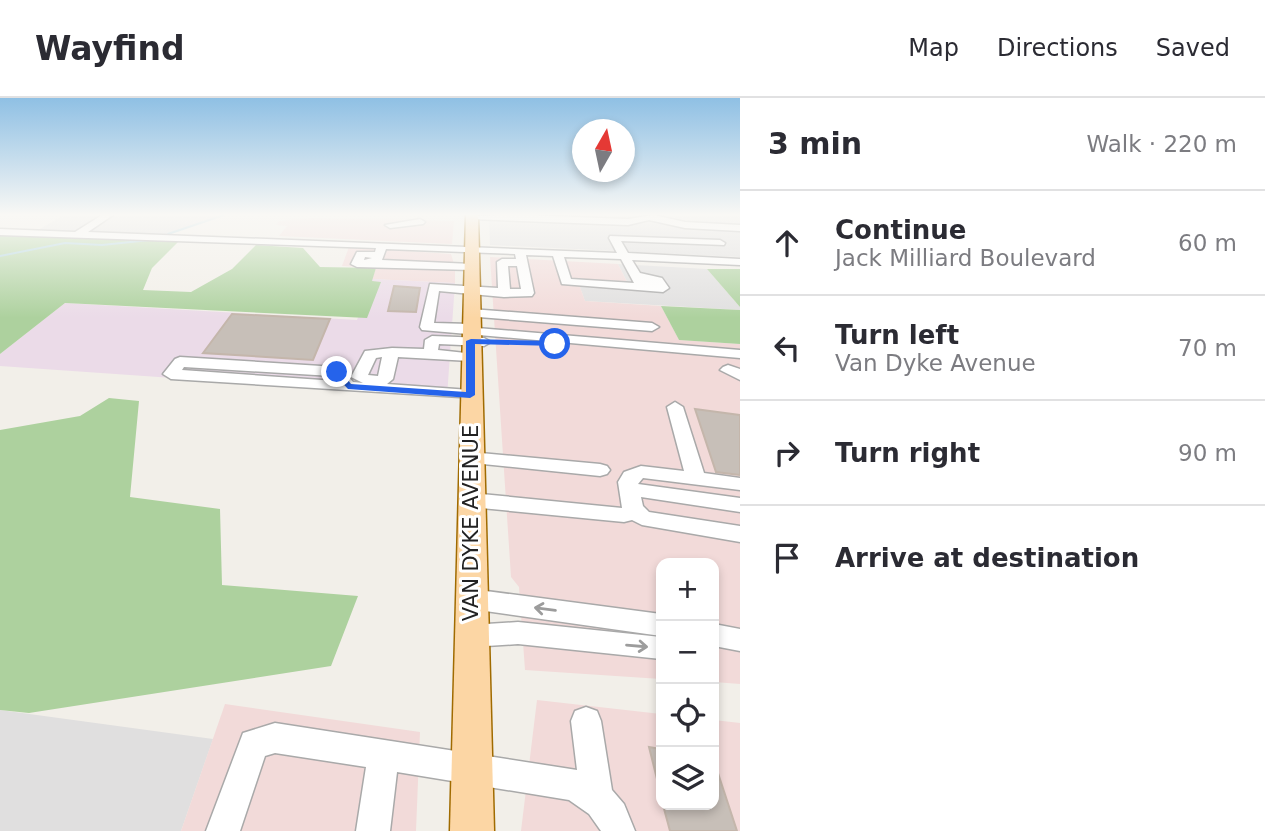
<!DOCTYPE html>
<html lang="en">
<head>
<meta charset="utf-8">
<style>
	body { margin:0; font-family:"DejaVu Sans",sans-serif; background:#f2f2f3; color:#2b2b33 }
	.controls { position:absolute; right:21px; bottom:21px; display:grid; overflow:hidden; border-radius:14px; box-shadow:0 4px 10px #0003 }
	.controls button { width:63px; height:63px; display:grid; place-items:center; padding:0; border:0; border-bottom:2px solid #e1e1e2; background:#fff; color:#2b2b33; font:35px sans-serif }
	.compass { position:absolute; left:572px; top:21px; width:63px; height:63px; border-radius:50%; background:#fff; box-shadow:0 4px 10px #0003; rotate:9deg }
	.stop { position:absolute; width:21px; height:21px; margin:-16px; border:5px solid #2563eb; border-radius:50%; background:#fff }
	.stop.end { background:#2563eb; border-color:#fff; box-shadow:0 2px 7px #0008 }
	.list { margin:0; padding:0; list-style:none }
	h2 { display:flex; justify-content:space-between; align-items:center; height:91px; margin:0; padding:0 28px; font-size:30px }
	h2 small { font-size:23px; font-weight:400; color:#7c7c81 }
	.list li { display:grid; grid-template-columns:46px 1fr auto; gap:21px; align-items:center; box-sizing:border-box; height:105px; padding:0 28px; border-top:2px solid #e1e1e2 }
	.list b { display:block; font-size:26px; white-space:nowrap }
	.list p { margin:0; font-size:23px; white-space:nowrap; color:#7c7c81 }
	.list em { font-size:23px; font-style:normal; color:#7c7c81 }
	.icon { flex:none; width:38px; height:38px; fill:none; stroke:currentColor; stroke-width:2; stroke-linecap:round; stroke-linejoin:round }
	.map { position:relative; flex:none; width:740px; height:733px; overflow:hidden }
	header { display:flex; align-items:center; gap:42px; box-sizing:border-box; height:98px; padding:0 35px; background:#fff; border-bottom:2px solid #e1e1e2 }
	header strong { font-size:33px }
	nav { display:flex; gap:38px; margin-inline-start:auto; font-size:24px }
	main { display:flex }
	aside { flex:1; background:#fff }
	.map>svg:first-child { display:block }
	.residential { fill:#e0dfdf }
	.commercial { fill:#f2dad9 }
	.industrial { fill:#ebdbe8 }
	.forest { fill:#add19e }
	.lines { fill:none; stroke-linecap:round; stroke-linejoin:round }
	.stream { stroke:#aad3df; stroke-width:2 }
	.building { fill:#c7bfb8; stroke:#c4b6ab; stroke-width:2 }
	.minor-casing { stroke:#a9a9a9; stroke-width:3 }
	.major-casing { stroke:#a06b00; stroke-width:3 }
	.minor { fill:#fff; fill-rule:evenodd }
	.major { fill:#fcd6a4; fill-rule:evenodd }
	.oneway { stroke:#9c9c9c }
	.route { fill:#2563eb }
	.labels { text-anchor:middle; stroke-width:6; stroke-linejoin:round; paint-order:stroke }
	.street-label { font-size:21px; fill:#222; stroke:#fff }
</style>
</head>
<body>
<header>
<strong>Wayfind</strong>
<nav><a>Map</a><a>Directions</a><a>Saved</a></nav>
</header>
<main>
<div class="map">
<svg width="740" height="733" viewBox="0 0 740 733">
	<rect width="100%" height="100%" fill="#f2efe9"/>
	<g class="residential">
		<path d="M 64,117 L 226,117 L 163,137 L 38,132 Z"/>
		<path d="M 489,117 L 740,117 L 740,159 L 490,147 Z"/>
		<path d="M 618,166 L 707,171 L 740,209 L 740,212 L 585,203 L 577,181 L 627,184 Z"/>
		<path d="M 0,612 L 213,641 L 181,733 L 0,733 Z"/>
	</g>
	<g class="commercial">
		<path d="M 312,120 L 454,123 L 452,146 L 279,138 L 287,128 L 276,127 L 279,123 Z"/>
		<path d="M 349,149 L 451,156 L 455,169 L 455,185 L 372,181 L 376,170 L 342,168 Z"/>
		<path d="M 490,159 L 618,166 L 627,184 L 577,181 L 585,203 L 661,208 L 679,242 L 740,246 L 740,586 L 714,584 L 714,465 L 661,465 L 661,581 L 525,572 L 519,489 L 511,479 Z"/>
		<path d="M 537,602 L 661,616 L 661,707 L 714,707 L 714,622 L 740,625 L 740,733 L 521,733 Z"/>
		<path d="M 225,606 L 420,634 L 416,733 L 181,733 Z"/>
	</g>
	<path class="industrial" d="M 372,181 L 455,185 L 447,299 L 0,268 L 0,256 L 65,205 L 357,222 Z"/>
	<g class="forest">
		<path d="M 0,136 L 179,143 L 152,170 L 143,192 L 191,194 L 232,171 L 256,147 L 303,150 L 320,169 L 376,170 L 372,183 L 381,184 L 367,220 L 65,205 L 0,256 Z"/>
		<path d="M 707,171 L 740,171 L 740,209 Z"/>
		<path d="M 661,208 L 740,212 L 740,246 L 679,242 Z"/>
		<path d="M 109,300 L 139,303 L 130,399 L 220,411 L 222,487 L 358,498 L 331,568 L 29,615 L 0,612 L 0,332 L 80,318 Z"/>
	</g>
	<g class="lines">
		<g class="stream">
			<path d="M 168,136 L 224,117"/>
			<path d="M 0,158 L 65,145 L 102,147 L 150,142"/>
		</g>
	</g>
	<g class="building">
		<path d="M 394,188 L 420,190 L 416,214 L 388,213 Z"/>
		<path d="M 232,216 L 330,221 L 313,262 L 203,255 Z"/>
		<path d="M 695,311 L 740,317 L 740,377 L 716,374 Z"/>
		<path d="M 649,649 L 661,651 L 661,684 L 658,685 Z"/>
		<path d="M 716,669 L 737,733 L 670,733 L 663,707 L 714,707 Z"/>
	</g>
	<g class="lines">
		<defs>
			<g id="minor">
				<path d="M 102,117 L 113,117 L 88,134 L 617,155 L 609,140 L 610,138 L 720,142 L 725,145 L 724,147 L 621,143 L 628,155 L 740,161 L 740,167 L 632,162 L 640,175 L 662,180 L 669,190 L 663,194 L 562,186 L 553,158 L 526,157 L 534,195 L 532,198 L 504,199 L 439,193 L 434,225 L 470,226 L 477,230 L 740,252 L 740,260 L 422,232 L 420,229 L 430,186 L 498,190 L 497,164 L 502,161 L 516,161 L 515,156 L 386,151 L 382,162 L 472,166 L 478,169 L 472,172 L 357,169 L 351,166 L 357,154 L 375,154 L 376,150 L 0,137 L 0,131 L 75,134 ZM 365,159 L 372,160 L 364,162 ZM 564,159 L 621,161 L 634,185 L 571,181 ZM 508,168 L 517,168 L 521,191 L 510,191 Z"/>
				<path d="M 524,117 L 628,121 L 654,117 L 685,124 L 740,127 L 740,133 L 685,130 L 649,122 L 628,127 L 472,121 L 467,118 Z"/>
				<path d="M 420,121 L 425,124 L 423,126 L 390,130 L 385,127 Z"/>
				<path d="M 471,211 L 652,225 L 659,229 L 652,233 L 466,218 L 464,215 Z"/>
				<path d="M 432,238 L 484,240 L 491,244 L 484,248 L 439,246 L 438,252 L 475,256 L 477,259 L 470,263 L 398,259 L 393,281 L 387,286 L 470,292 L 478,297 L 476,300 L 171,281 L 163,276 L 175,261 L 180,259 L 337,269 L 342,271 L 353,284 L 363,285 L 351,279 L 365,253 L 392,250 L 424,251 L 425,242 ZM 382,259 L 378,278 L 368,277 L 376,260 ZM 184,269 L 332,278 L 336,283 L 182,272 Z"/>
				<path d="M 728,267 L 740,271 L 740,282 L 720,272 L 723,269 Z"/>
				<path d="M 675,304 L 683,309 L 704,375 L 740,380 L 740,392 L 643,380 L 638,386 L 740,400 L 740,414 L 641,399 L 643,408 L 649,414 L 740,428 L 740,444 L 642,427 L 632,422 L 624,424 L 471,409 L 464,407 L 461,402 L 464,397 L 471,395 L 622,410 L 618,384 L 624,374 L 641,368 L 684,373 L 667,309 Z"/>
				<path d="M 470,354 L 600,366 L 607,368 L 610,372 L 607,376 L 600,378 L 463,364 L 461,360 L 463,356 Z"/>
				<path d="M 471,491 L 661,516 L 661,538 L 471,511 L 462,508 L 459,501 L 462,494 Z"/>
				<path d="M 518,524 L 661,539 L 661,561 L 518,546 L 471,549 L 462,546 L 458,538 L 462,530 L 471,527 Z"/>
				<path d="M 714,526 L 740,531 L 740,553 L 714,548 Z"/>
				<path d="M 586,609 L 597,613 L 601,623 L 612,692 L 624,706 L 635,733 L 601,733 L 589,716 L 569,702 L 397,674 L 390,733 L 356,733 L 366,669 L 275,655 L 265,658 L 240,733 L 206,733 L 243,635 L 275,625 L 577,672 L 571,623 L 575,613 Z"/>
			</g>
			<path id="major" d="M 466,117 L 478,117 L 494,733 L 450,733 Z"/>
		</defs>
		<use href="#minor" class="minor-casing"/>
		<use href="#major" class="major-casing"/>
		<use href="#minor" class="minor"/>
		<use href="#major" class="major"/>
	</g>
	<defs><path id="oneway-shaft" d="M-6 0H5M1.5-3L5.5 0L1.5 3" fill="none" stroke-width="1.6" stroke-linecap="round" stroke-linejoin="round" transform="scale(1.75)"/></defs>
	<g class="oneway">
		<use href="#oneway-shaft" transform="translate(545 511) rotate(-173)"/>
		<use href="#oneway-shaft" transform="translate(637 548) rotate(5)"/>
	</g>
	<linearGradient id="sky" x2="0" y2="1"><stop stop-color="#8fc0e4"/><stop offset="0.53" stop-color="#f9f8f5"/><stop offset="1" stop-color="#f9f8f5" stop-opacity="0"/></linearGradient>
	<rect width="740" height="220" fill="url(#sky)"/>
	<path class="route" d="M 471,241 L 555,243 L 559,246 L 555,248 L 475,246 L 475,297 L 470,300 L 348,291 L 332,274 L 340,272 L 351,286 L 466,294 L 466,243 Z"/>
	<g class="labels">
		<g class="street-label">
			<text transform="translate(471 425) rotate(-90)" y="7">VAN DYKE AVENUE</text>
		</g>
	</g>
</svg>
<div class="controls">
<button>+</button>
<button>−</button>
<button><svg class="icon" aria-label="locate" viewBox="0 0 24 24"><circle cx="12" cy="12" r="6"/><path d="M12 2v4M12 18v4M2 12h4M18 12h4"/></svg></button>
<button><svg class="icon" aria-label="layers" viewBox="0 0 24 24"><path d="M12 4l9 5-9 5-9-5zM3 14l9 5 9-5"/></svg></button>
</div>
<svg class="compass" viewBox="-18 -18 36 36"><path d="M0-13l5 13h-10z" fill="#e53935"/><path d="M0 13l5-13h-10z" fill="#7c7c81"/></svg>
<div class="stop" style="left:555px;top:246px"></div>
<div class="stop end" style="left:337px;top:274px"></div>
</div>
<aside>
<h2>3 min<small>Walk · 220 m</small></h2>
<ul class="list">
<li><svg class="icon" aria-label="ahead" viewBox="0 0 24 24"><path d="M12 20V5M6 11l6-6 6 6"/></svg><div><b>Continue</b><p>Jack Milliard Boulevard</p></div><em>60 m</em></li>
<li><svg class="icon" aria-label="left" viewBox="0 0 24 24"><path d="M17 20v-9H6M10 6l-5 5 5 5"/></svg><div><b>Turn left</b><p>Van Dyke Avenue</p></div><em>70 m</em></li>
<li><svg class="icon" aria-label="right" viewBox="0 0 24 24"><path d="M7 20v-9h11M14 6l5 5-5 5"/></svg><div><b>Turn right</b></div><em>90 m</em></li>
<li><svg class="icon" aria-label="arrive" viewBox="0 0 24 24"><path d="M6 21V4h12l-3 4 3 4H6"/></svg><div><b>Arrive at destination</b></div></li>
</ul>
</aside>
</main>
</body>
</html>
